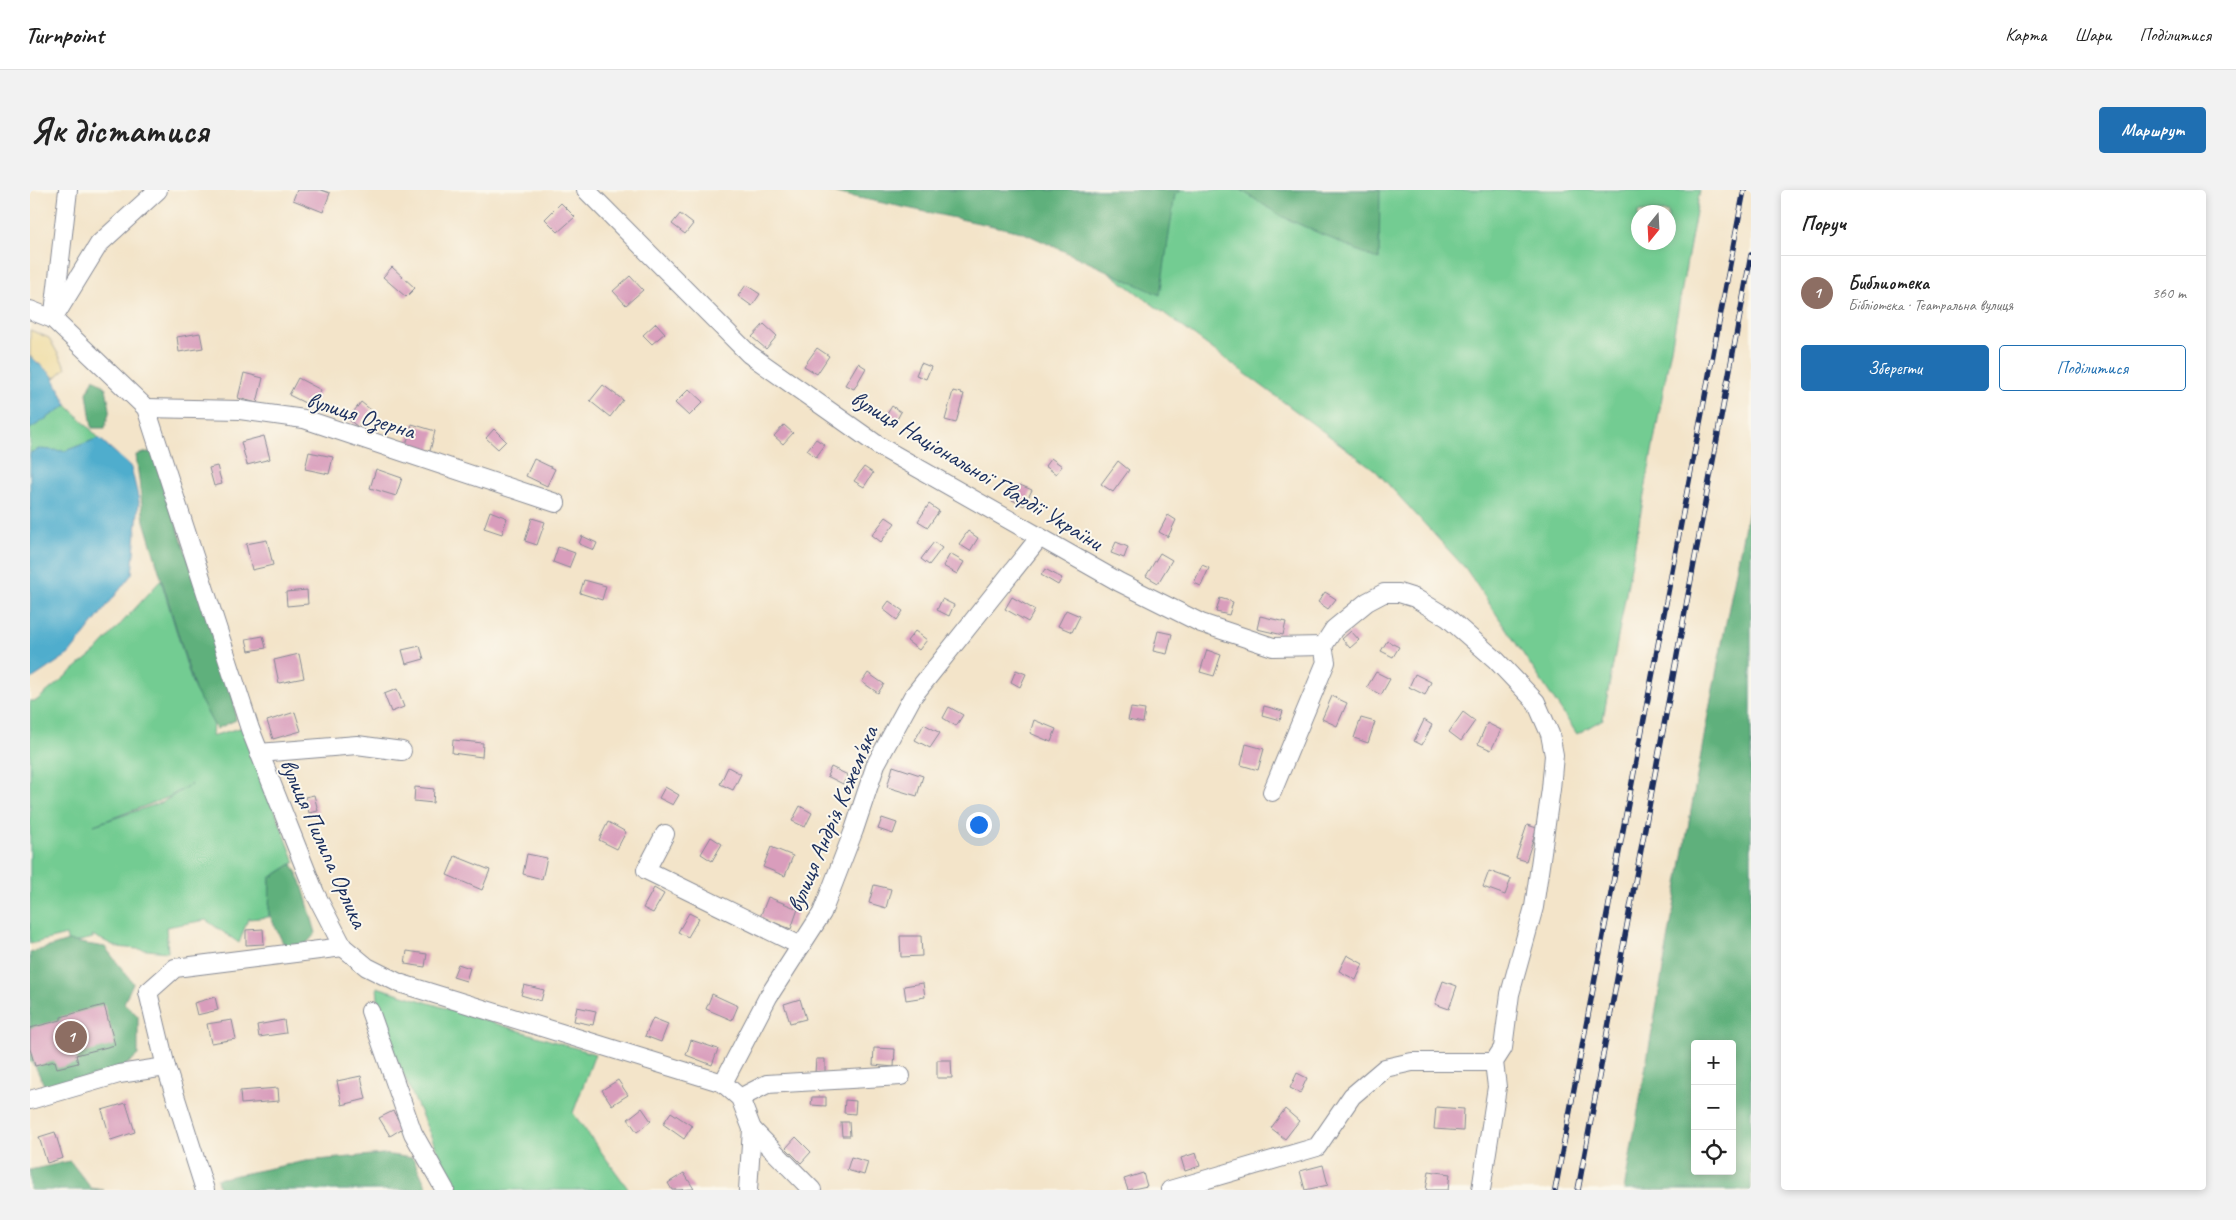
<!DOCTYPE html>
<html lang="uk">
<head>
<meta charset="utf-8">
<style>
	body { margin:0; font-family:Caveat,sans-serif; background:#f2f2f2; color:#222 }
	.controls { position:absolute; right:15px; bottom:15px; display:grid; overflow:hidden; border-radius:5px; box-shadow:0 2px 8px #0003 }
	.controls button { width:45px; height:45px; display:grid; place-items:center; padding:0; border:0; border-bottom:1px solid #e0e0e0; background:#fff; color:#222; font:25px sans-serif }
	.compass { position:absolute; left:1601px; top:15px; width:45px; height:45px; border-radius:50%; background:#fff; box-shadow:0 2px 8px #0003; rotate:198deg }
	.you { position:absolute; left:948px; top:634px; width:18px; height:18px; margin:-12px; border:4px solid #fff; border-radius:50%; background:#1a73e8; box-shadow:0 0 0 8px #1a73e833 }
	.badge { display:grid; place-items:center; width:32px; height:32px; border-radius:50%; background:#1f6fb2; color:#fff; font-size:16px; font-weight:700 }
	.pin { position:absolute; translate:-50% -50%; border:2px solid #fff; box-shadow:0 1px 5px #0006 }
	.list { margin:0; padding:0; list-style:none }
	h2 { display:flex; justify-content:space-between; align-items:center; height:65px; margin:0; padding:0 20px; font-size:21px }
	h2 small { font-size:16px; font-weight:400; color:#767676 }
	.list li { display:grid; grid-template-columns:32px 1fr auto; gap:15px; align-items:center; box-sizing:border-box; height:75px; padding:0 20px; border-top:1px solid #e0e0e0 }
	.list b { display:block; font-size:19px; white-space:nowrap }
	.list p { margin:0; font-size:16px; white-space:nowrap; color:#767676 }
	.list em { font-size:16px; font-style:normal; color:#767676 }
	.actions { display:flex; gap:10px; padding:15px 20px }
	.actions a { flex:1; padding:11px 0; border:1px solid #1f6fb2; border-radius:5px; text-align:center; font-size:18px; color:#1f6fb2 }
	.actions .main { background:#1f6fb2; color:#fff }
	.icon { flex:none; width:28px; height:28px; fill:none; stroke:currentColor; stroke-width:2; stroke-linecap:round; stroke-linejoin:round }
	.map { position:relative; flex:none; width:1721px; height:1000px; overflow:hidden; border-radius:5px }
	header { display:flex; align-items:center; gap:30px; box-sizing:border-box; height:70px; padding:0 25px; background:#fff; border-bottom:1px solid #e0e0e0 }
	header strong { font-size:24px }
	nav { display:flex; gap:28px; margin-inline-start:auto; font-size:18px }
	.intro { display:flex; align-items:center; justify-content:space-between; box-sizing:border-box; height:120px; padding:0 30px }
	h1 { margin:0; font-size:35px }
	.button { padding:12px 22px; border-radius:5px; background:#1f6fb2; color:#fff; font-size:18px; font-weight:700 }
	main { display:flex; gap:30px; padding:0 30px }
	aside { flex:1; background:#fff; border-radius:5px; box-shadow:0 2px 8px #0003 }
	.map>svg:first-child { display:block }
	.green { fill:#73cc92; stroke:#477e78; fill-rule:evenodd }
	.forest { fill:#5eb07c; stroke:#3c706d; fill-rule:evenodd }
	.sand { fill:#eeda9e; stroke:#84847e }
	.water { fill:#4fadcd; stroke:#356e96 }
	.building { fill:#d99dbc }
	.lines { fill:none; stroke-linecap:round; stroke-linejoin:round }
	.minor-casing { stroke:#878a94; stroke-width:20 }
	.minor { stroke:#fff; stroke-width:18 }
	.rail-casing { stroke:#1b2f5e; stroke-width:5.5 }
	.rail { stroke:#fbf7ec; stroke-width:4; stroke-dasharray:11; stroke-linecap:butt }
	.labels { text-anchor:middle; stroke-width:4; stroke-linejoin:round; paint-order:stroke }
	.street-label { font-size:24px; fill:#1b2f5e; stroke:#fbf7ec }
</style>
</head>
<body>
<header>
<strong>Turnpoint</strong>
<nav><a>Карта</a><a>Шари</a><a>Поділитися</a></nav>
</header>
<div class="intro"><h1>Як дістатися</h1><a class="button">Маршрут</a></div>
<main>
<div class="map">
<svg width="1721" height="1000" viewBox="0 0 1721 1000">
	<rect width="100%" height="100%" fill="#fbf7ec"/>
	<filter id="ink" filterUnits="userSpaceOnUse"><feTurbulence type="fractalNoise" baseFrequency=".02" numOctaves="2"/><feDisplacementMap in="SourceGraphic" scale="10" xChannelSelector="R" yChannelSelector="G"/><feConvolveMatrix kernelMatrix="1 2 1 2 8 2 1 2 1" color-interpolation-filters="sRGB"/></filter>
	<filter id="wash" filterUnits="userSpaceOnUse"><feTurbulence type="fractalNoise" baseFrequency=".0096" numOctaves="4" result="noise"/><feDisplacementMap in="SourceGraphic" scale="20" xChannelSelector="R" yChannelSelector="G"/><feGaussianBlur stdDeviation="1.12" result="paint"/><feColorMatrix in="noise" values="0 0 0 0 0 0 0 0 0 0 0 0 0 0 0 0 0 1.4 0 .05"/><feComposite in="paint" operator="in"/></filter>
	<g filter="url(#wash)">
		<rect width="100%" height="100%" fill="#f3e4c9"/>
		<g class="green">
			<path d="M 892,0 L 1670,0 L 1573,529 L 1547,544 L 1436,379 L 1345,280 L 1064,71 ZM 1608,22 L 1638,22 L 1638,52 L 1608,52 Z"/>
			<path d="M 37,215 L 69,248 L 35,261 L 0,268 L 0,237 Z"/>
			<path d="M 131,390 L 163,496 L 183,533 L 182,546 L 213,537 L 265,672 L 240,688 L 239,727 L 218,729 L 209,753 L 176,730 L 136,737 L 138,762 L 87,757 L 62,745 L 63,748 L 38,754 L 36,745 L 0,754 L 0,511 L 6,511 L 66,461 ZM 161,594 L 133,612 L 64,635 L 139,607 Z"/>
			<path d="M 347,797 L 565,864 L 543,923 L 599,1000 L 425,1000 L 350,832 Z"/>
		</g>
		<g class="forest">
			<path d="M 791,0 L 1153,0 L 1145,4 L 1130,105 L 992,42 Z"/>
			<path d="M 1211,0 L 1350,0 L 1349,70 L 1251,26 Z"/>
			<path d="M 64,188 L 76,198 L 80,219 L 75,238 L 62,238 L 57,203 Z"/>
			<path d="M 122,261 L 204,507 L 206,530 L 186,539 L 165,500 L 114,331 L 106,265 Z"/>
			<path d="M 1721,304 L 1721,1000 L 1594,1000 L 1677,530 ZM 1665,854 L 1702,854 L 1702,981 L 1665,981 Z"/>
			<path d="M 262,674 L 271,691 L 286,743 L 274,756 L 255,757 L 239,724 L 240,688 Z"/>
			<path d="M 38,751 L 75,757 L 103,793 L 94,813 L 108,826 L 108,865 L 94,877 L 16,899 L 5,876 L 0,872 L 0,763 Z"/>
			<path d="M 353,964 L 383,968 L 398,1000 L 189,1000 L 187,989 L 276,971 Z"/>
			<path d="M 40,971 L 61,998 L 74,1000 L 0,1000 L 0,980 Z"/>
		</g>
		<path class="sand" d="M 0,140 L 19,148 L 36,178 L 24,189 L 0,167 Z"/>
		<g class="water">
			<path d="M 0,166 L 22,185 L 37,215 L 0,239 Z"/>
			<path d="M 69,248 L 101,277 L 109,311 L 102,384 L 39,464 L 0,490 L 0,263 L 9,259 L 35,261 Z"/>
		</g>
		<g id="blocks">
			<g class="building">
				<path d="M 267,0 L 291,0 L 300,3 L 293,22 L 263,10 Z"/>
				<path d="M 531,13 L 545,27 L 528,42 L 515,29 Z"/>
				<path d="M 650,24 L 663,34 L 655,44 L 642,34 Z"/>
				<path d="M 362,77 L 385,98 L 376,107 L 353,87 Z"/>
				<path d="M 600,86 L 613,100 L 596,115 L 583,101 Z"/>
				<path d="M 716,95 L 730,104 L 722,116 L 708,106 Z"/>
				<path d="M 626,133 L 635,143 L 622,154 L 613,145 Z"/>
				<path d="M 734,134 L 747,146 L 736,159 L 722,147 Z"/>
				<path d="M 170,143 L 173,158 L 149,162 L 147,147 Z"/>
				<path d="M 787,158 L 799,166 L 787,184 L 774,176 Z"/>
				<path d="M 828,173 L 836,178 L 824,199 L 815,195 Z"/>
				<path d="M 891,173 L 901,177 L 896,189 L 886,185 Z"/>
				<path d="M 214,183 L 233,188 L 227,213 L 208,208 Z"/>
				<path d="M 268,188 L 291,200 L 283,217 L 259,205 Z"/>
				<path d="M 573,195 L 593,210 L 580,227 L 560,211 Z"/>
				<path d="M 659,199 L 673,212 L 659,226 L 645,213 Z"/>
				<path d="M 923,201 L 934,204 L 926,233 L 915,230 Z"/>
				<path d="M 331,212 L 341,220 L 328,237 L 318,229 Z"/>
				<path d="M 862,216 L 871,222 L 865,233 L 855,227 Z"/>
				<path d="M 382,234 L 405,241 L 400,261 L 376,255 Z"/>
				<path d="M 754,235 L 763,243 L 753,254 L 744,246 Z"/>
				<path d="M 464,239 L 476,251 L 468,259 L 456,248 Z"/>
				<path d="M 234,246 L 240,269 L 217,275 L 211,252 Z"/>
				<path d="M 786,249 L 795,255 L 786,267 L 777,260 Z"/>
				<path d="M 279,262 L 303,267 L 299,284 L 275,279 Z"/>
				<path d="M 1021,268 L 1032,276 L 1026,284 L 1015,276 Z"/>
				<path d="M 504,269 L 525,279 L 517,296 L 496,286 Z"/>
				<path d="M 1088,271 L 1099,280 L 1083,302 L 1071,294 Z"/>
				<path d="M 187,276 L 192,294 L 184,296 L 179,278 Z"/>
				<path d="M 834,277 L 843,283 L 834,297 L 824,291 Z"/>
				<path d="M 346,279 L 372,288 L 366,306 L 340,298 Z"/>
				<path d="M 990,295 L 1002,300 L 994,316 L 982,310 Z"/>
				<path d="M 899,314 L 909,321 L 898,337 L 888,331 Z"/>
				<path d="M 460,321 L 477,328 L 472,344 L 454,338 Z"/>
				<path d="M 1138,325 L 1146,330 L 1138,347 L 1129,342 Z"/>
				<path d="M 856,327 L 865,333 L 851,352 L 842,345 Z"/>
				<path d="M 502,328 L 515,332 L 507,355 L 495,351 Z"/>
				<path d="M 938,341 L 948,348 L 940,361 L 929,354 Z"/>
				<path d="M 552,346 L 567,353 L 564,360 L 549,354 Z"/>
				<path d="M 237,350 L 243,375 L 222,380 L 216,354 Z"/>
				<path d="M 904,352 L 912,358 L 899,375 L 891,369 Z"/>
				<path d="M 1086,352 L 1098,357 L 1094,368 L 1081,363 Z"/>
				<path d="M 528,357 L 545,363 L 539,378 L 523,372 Z"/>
				<path d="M 1130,363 L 1142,370 L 1128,393 L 1116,386 Z"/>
				<path d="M 920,364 L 934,372 L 927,384 L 913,376 Z"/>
				<path d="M 1172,375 L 1179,378 L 1171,396 L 1164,393 Z"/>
				<path d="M 1015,379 L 1032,388 L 1028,395 L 1011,385 Z"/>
				<path d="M 554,390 L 576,396 L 572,410 L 550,403 Z"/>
				<path d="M 277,400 L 278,414 L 257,416 L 256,402 Z"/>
				<path d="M 1295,402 L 1306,409 L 1298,419 L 1288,412 Z"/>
				<path d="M 982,407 L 1005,420 L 998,432 L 975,419 Z"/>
				<path d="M 1190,408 L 1203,412 L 1199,425 L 1186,422 Z"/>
				<path d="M 912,409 L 924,415 L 919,426 L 907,420 Z"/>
				<path d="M 859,411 L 873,421 L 867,430 L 853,419 Z"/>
				<path d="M 1036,420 L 1050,426 L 1042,442 L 1028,436 Z"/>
				<path d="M 1230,426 L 1256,432 L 1253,445 L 1227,439 Z"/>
				<path d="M 885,441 L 897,450 L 889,460 L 877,451 Z"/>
				<path d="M 1128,441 L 1142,444 L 1137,464 L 1123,461 Z"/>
				<path d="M 1321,441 L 1329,450 L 1320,458 L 1312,449 Z"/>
				<path d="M 233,446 L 236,458 L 219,461 L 216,449 Z"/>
				<path d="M 1357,451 L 1369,457 L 1363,467 L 1351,461 Z"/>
				<path d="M 390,456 L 394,469 L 376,474 L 372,460 Z"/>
				<path d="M 1177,460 L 1191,465 L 1184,486 L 1170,482 Z"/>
				<path d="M 269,464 L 274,488 L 249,493 L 244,470 Z"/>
				<path d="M 986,480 L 996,484 L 990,497 L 981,492 Z"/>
				<path d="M 1346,482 L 1360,489 L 1351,505 L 1337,497 Z"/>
				<path d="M 838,483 L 854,494 L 848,503 L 832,492 Z"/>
				<path d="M 1385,484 L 1401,492 L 1395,505 L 1379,497 Z"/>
				<path d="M 367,499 L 374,517 L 361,522 L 354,504 Z"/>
				<path d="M 1302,506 L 1317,513 L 1307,536 L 1292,529 Z"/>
				<path d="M 1234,516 L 1253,521 L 1250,530 L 1232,525 Z"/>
				<path d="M 919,517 L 933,525 L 926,536 L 913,528 Z"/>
				<path d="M 1101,518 L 1115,520 L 1113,533 L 1098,530 Z"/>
				<path d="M 265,522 L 271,541 L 243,549 L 237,531 Z"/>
				<path d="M 1433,522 L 1445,531 L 1431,551 L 1419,542 Z"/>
				<path d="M 1331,528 L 1345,532 L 1338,553 L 1324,548 Z"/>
				<path d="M 1004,530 L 1026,539 L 1021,552 L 1000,543 Z"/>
				<path d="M 1394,530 L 1402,535 L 1392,555 L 1384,551 Z"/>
				<path d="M 1457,533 L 1471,540 L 1461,560 L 1448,554 Z"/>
				<path d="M 894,534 L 910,543 L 900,558 L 885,550 Z"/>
				<path d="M 423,550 L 453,553 L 452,567 L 422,563 Z"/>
				<path d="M 1216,554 L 1234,559 L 1228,580 L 1211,575 Z"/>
				<path d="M 863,576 L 893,586 L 887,606 L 857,597 Z"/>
				<path d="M 698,577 L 711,584 L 703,600 L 690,594 Z"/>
				<path d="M 801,577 L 818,585 L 813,594 L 797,586 Z"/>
				<path d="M 385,597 L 404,599 L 403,613 L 384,611 Z"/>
				<path d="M 635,597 L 649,605 L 643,615 L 629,608 Z"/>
				<path d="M 284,605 L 288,621 L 279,623 L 275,607 Z"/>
				<path d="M 770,616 L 782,623 L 775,637 L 762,631 Z"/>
				<path d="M 852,628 L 867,633 L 863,644 L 848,639 Z"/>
				<path d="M 578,632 L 596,642 L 587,659 L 569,650 Z"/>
				<path d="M 1497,635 L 1507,638 L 1496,671 L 1486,668 Z"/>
				<path d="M 681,647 L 692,654 L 682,671 L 671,664 Z"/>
				<path d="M 741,657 L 763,666 L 755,686 L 733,677 Z"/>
				<path d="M 497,664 L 517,668 L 512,689 L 493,684 Z"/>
				<path d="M 425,666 L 460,680 L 452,700 L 417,685 Z"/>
				<path d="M 1459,681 L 1481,689 L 1475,705 L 1453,697 Z"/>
				<path d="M 844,695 L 861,699 L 856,718 L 839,713 Z"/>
				<path d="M 624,698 L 634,704 L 623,723 L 613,718 Z"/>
				<path d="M 738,707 L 768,719 L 761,739 L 730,727 Z"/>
				<path d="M 659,723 L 669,728 L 658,747 L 648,742 Z"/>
				<path d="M 233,739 L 234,754 L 216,755 L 216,740 Z"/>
				<path d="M 870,746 L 891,746 L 892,766 L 871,767 Z"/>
				<path d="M 377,761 L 397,764 L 395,777 L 375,774 Z"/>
				<path d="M 1317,765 L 1333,774 L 1326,790 L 1309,781 Z"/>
				<path d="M 428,774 L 440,778 L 436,791 L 423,787 Z"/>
				<path d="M 1413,791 L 1427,796 L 1419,819 L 1405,814 Z"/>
				<path d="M 893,793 L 895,807 L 876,810 L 874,796 Z"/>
				<path d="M 494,795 L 514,800 L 511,811 L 491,805 Z"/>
				<path d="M 682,804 L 708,816 L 702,830 L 676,819 Z"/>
				<path d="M 185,807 L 188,820 L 167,825 L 164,813 Z"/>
				<path d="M 770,809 L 776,829 L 760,833 L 754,814 Z"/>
				<path d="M 74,815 L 85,855 L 46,865 L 48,873 L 27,878 L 25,871 L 5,876 L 0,859 L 0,838 L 31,830 L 31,827 Z"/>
				<path d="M 547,817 L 566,821 L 563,835 L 544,831 Z"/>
				<path d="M 623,828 L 638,834 L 631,852 L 615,846 Z"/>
				<path d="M 202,830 L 206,849 L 181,853 L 177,834 Z"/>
				<path d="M 254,830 L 256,843 L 229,847 L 227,835 Z"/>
				<path d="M 661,850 L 688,859 L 682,875 L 656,865 Z"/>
				<path d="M 844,858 L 865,859 L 864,877 L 843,875 Z"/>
				<path d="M 786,869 L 795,869 L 795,883 L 785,883 Z"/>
				<path d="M 907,870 L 921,870 L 922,888 L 907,888 Z"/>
				<path d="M 1267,883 L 1277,888 L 1270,903 L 1260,898 Z"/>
				<path d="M 331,886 L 336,909 L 312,915 L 307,891 Z"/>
				<path d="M 588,890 L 598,905 L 582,915 L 572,900 Z"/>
				<path d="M 248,898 L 249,911 L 211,914 L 210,901 Z"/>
				<path d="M 782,907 L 796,907 L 796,916 L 781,915 Z"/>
				<path d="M 815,910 L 826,911 L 825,924 L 814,923 Z"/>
				<path d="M 96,913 L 105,942 L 81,950 L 72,920 Z"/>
				<path d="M 1406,917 L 1434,919 L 1433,941 L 1404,939 Z"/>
				<path d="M 612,918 L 621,931 L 607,942 L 598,929 Z"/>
				<path d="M 1255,919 L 1269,931 L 1255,949 L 1241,938 Z"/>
				<path d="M 363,921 L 373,938 L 360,946 L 349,928 Z"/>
				<path d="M 641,922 L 662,936 L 654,949 L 633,934 Z"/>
				<path d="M 811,932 L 819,932 L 820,946 L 812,946 Z"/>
				<path d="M 25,942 L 33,968 L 17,973 L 9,947 Z"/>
				<path d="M 766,947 L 781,962 L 771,973 L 756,958 Z"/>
				<path d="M 1166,963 L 1170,976 L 1155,981 L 1151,968 Z"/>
				<path d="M 821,967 L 838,972 L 834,985 L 817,980 Z"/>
				<path d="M 1293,975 L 1298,995 L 1275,1000 L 1270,981 Z"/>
				<path d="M 1399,981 L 1420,984 L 1418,1000 L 1396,1000 Z"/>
				<path d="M 654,983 L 664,999 L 642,1000 L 638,993 Z"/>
				<path d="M 1113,983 L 1117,996 L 1098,1000 L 1094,989 Z"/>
			</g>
		</g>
	</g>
	<g filter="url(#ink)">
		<use href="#blocks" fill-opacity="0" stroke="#878a94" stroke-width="1"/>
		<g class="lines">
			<defs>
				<g id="minor">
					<path d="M 556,0 L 719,164 L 849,256 L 1089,392 L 1171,433 L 1243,457 L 1293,456"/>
					<path d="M 0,120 L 23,129 L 116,218 L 220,539 L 285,703 L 313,757 L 337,777 L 369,793 L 693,893 L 710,908 L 722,939 L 718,1000"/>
					<path d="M 24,123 L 38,0"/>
					<path d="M 23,129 L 69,54 L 128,0"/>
					<path d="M 116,218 L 210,220 L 274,229 L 526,313"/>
					<path d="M 229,563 L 327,555 L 372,561"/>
					<path d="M 1242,602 L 1296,472 L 1293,456 L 1304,439 L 1337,412 L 1354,403 L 1369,403 L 1385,408 L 1418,428 L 1466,470 L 1506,512 L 1520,544 L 1524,565 L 1521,599 L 1504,717 L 1480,804 L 1473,858 L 1464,872 L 1467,897 L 1451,1000"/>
					<path d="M 635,644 L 616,680 L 771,756"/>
					<path d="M 340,821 L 383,943 L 415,1000"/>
					<path d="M 693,893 L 738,807 L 792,723 L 824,640 L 846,574 L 883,506 L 1009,348"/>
					<path d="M 710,908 L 737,894 L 871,886"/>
					<path d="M 0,910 L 89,884 L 136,877"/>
					<path d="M 722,939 L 782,1000"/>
					<path d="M 175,1000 L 136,877 L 118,802 L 145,778 L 313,757"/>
					<path d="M 1140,1000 L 1287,957 L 1322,906 L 1355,878 L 1382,872 L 1464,872"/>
				</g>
			</defs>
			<use href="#minor" class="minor-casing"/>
			<use href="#minor" class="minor"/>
			<defs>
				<g id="rail">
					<path d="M 1525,1000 L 1714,0"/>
					<path d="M 1548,1000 L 1721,65"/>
				</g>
			</defs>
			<use href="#rail" class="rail-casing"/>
			<use href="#rail" class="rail"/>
		</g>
	</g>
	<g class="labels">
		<g class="street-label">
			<text transform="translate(331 225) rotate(17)" y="8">вулиця Озерна</text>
			<text transform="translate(947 280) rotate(31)" y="8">вулиця Національної Гвардії України</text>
			<text transform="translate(802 629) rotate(-67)" y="8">вулиця Андрія Кожем'яка</text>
			<text transform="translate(294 653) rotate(66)" y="8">вулиця Пилипа Орлика</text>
		</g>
	</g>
</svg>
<div class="controls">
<button>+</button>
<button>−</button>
<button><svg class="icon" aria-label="locate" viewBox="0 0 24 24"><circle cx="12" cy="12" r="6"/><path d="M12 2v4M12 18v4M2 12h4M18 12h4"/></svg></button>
</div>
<svg class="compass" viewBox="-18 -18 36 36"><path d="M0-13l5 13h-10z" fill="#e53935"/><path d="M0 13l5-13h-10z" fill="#767676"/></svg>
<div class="you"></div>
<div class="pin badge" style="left:41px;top:847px;background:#8d6e63">1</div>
</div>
<aside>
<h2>Поруч<small></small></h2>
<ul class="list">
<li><span class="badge" style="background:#8d6e63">1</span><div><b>Библиотека</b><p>Бібліотека · Театральна вулиця</p></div><em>360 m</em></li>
</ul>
<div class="actions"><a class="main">Зберегти</a><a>Поділитися</a></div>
</aside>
</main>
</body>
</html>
